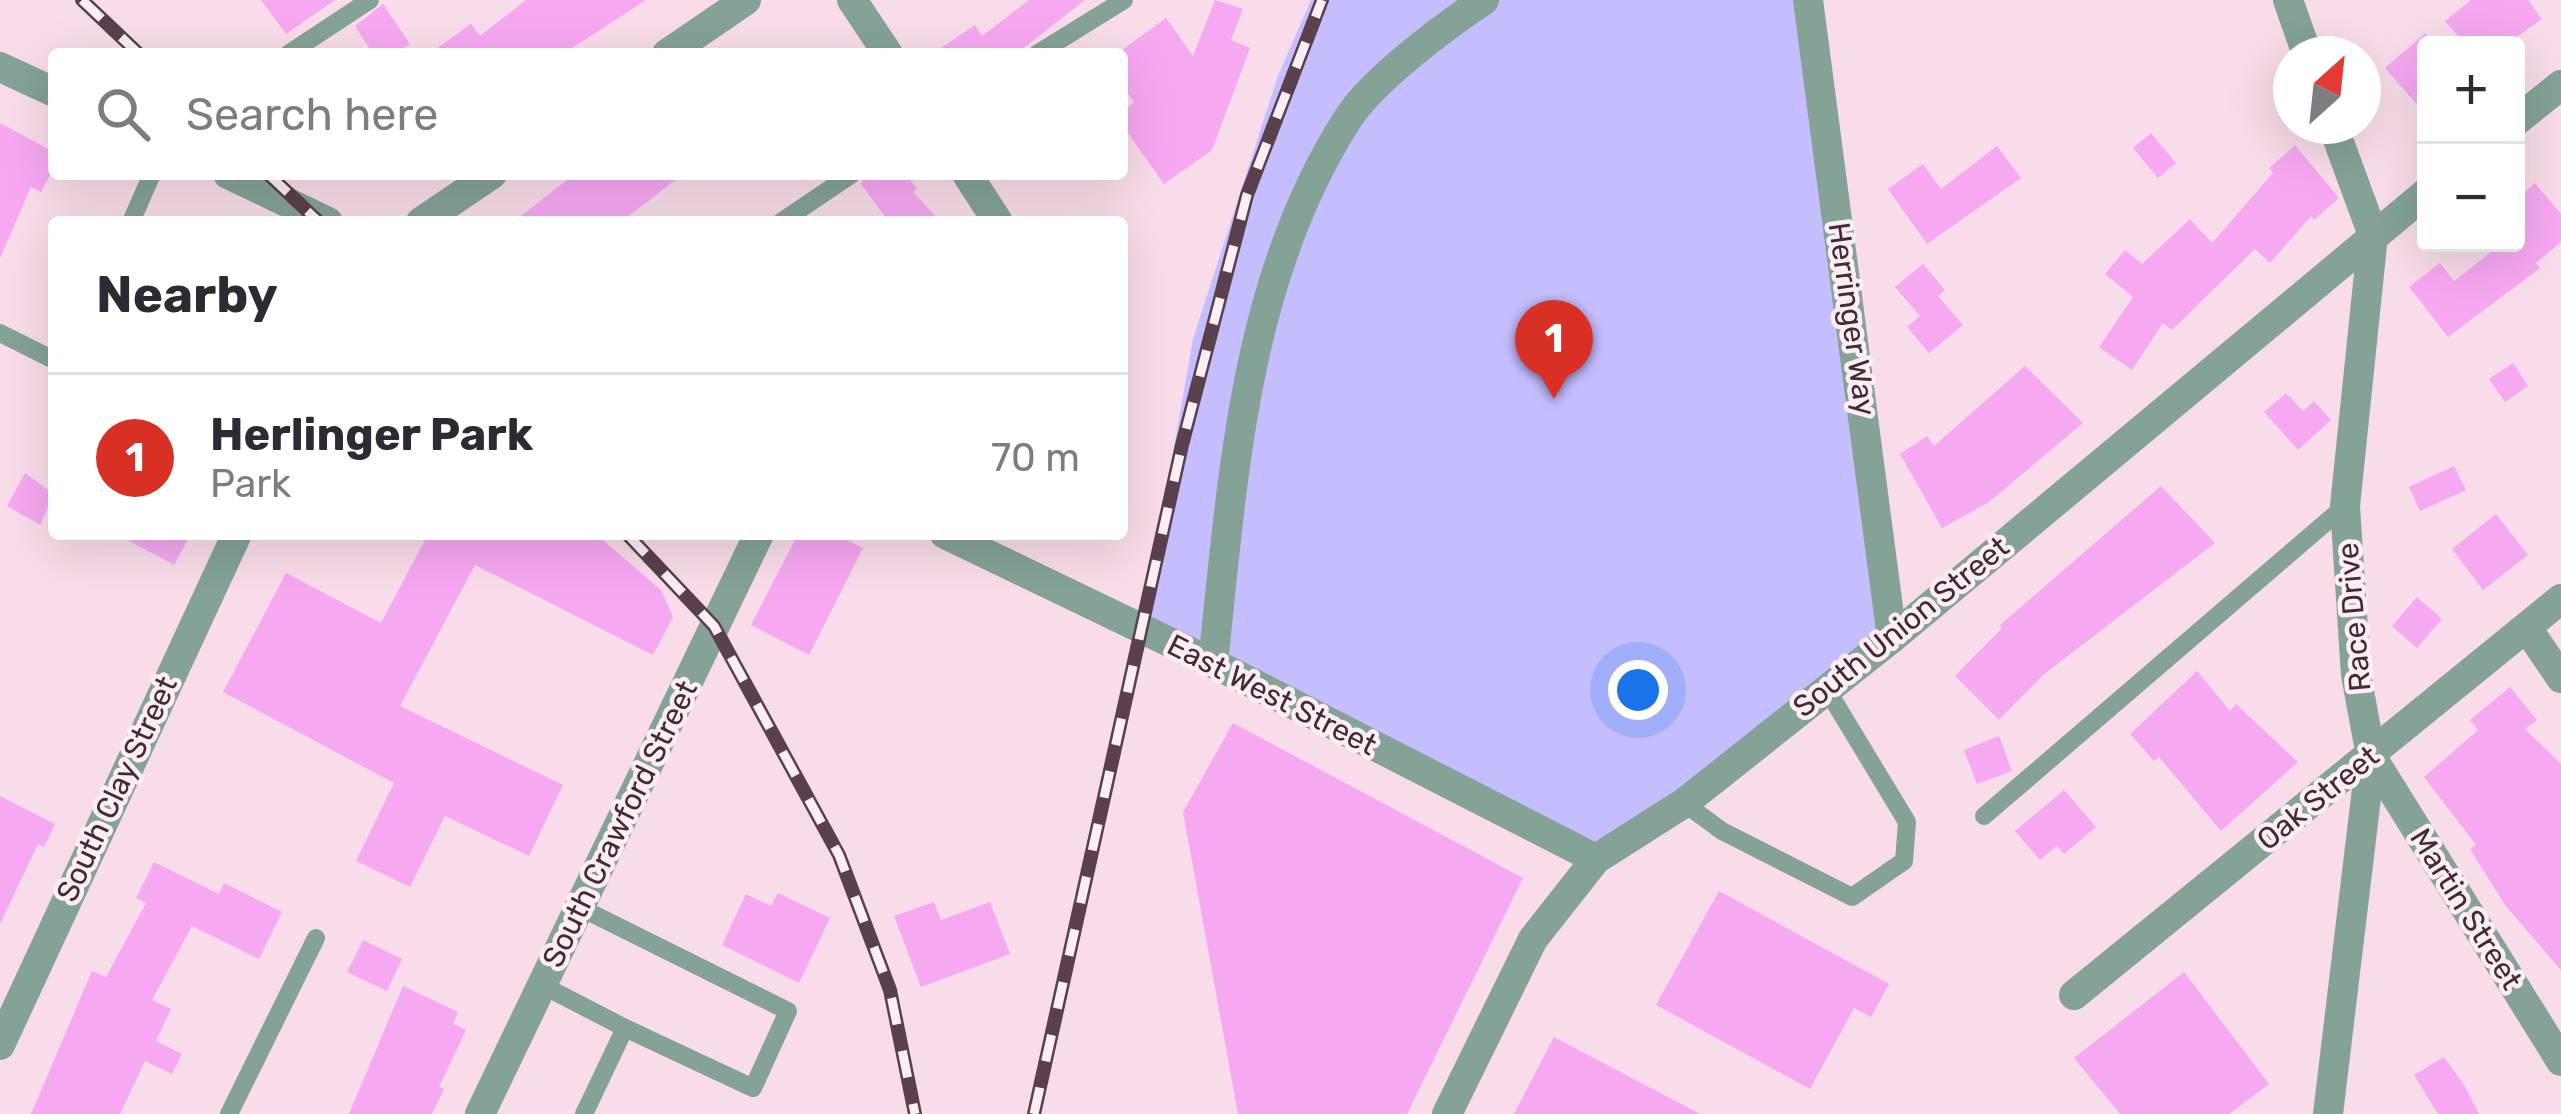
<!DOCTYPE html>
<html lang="en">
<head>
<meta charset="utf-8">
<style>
  :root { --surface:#fff; --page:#f2f2f3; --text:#2b2b33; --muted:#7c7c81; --line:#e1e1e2; --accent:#d93025 }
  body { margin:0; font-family:Rubik,sans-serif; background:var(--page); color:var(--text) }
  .controls { position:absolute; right:36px; top:36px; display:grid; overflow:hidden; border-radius:12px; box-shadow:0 12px 48px #0002 }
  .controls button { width:108px; height:108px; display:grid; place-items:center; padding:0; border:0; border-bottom:3px solid var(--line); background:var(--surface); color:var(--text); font:60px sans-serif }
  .compass { position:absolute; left:2273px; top:36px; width:108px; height:108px; border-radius:50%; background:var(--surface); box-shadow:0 12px 48px #0002; rotate:27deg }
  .you { position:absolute; left:1638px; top:690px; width:42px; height:42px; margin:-30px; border:9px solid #fff; border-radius:50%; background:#1a73e8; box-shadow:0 0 0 18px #1a73e833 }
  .badge { display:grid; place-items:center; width:78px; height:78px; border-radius:50%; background:var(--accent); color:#fff; font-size:39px; font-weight:700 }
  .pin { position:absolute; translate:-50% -99px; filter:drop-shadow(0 3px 6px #0008) }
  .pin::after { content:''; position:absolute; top:63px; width:42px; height:36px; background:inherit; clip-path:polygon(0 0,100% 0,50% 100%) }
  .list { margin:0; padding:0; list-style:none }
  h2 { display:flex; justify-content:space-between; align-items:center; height:156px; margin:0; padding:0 48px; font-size:51px }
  h2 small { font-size:39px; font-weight:400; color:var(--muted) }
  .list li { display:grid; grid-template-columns:78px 1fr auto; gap:36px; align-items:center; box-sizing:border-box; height:168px; padding:0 48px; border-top:3px solid var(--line) }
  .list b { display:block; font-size:45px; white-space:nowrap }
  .list p { margin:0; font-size:39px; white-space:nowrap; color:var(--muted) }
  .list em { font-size:39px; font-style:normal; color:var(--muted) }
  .icon { flex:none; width:66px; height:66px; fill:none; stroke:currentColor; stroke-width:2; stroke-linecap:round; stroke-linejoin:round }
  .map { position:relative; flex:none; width:2561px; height:1114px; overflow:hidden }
  .search { position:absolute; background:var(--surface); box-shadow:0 12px 48px #0002; left:48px; top:48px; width:1080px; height:132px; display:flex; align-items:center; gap:30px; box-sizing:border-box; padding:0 42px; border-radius:12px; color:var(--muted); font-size:45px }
  .panel { position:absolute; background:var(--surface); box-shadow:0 12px 48px #0002; left:48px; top:216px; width:1080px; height:324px; border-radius:12px }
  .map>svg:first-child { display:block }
  .green { fill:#c4beff }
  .building { fill:#f6a8f1 }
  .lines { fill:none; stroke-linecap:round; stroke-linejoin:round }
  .service { stroke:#84a296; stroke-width:18 }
  .minor { stroke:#84a296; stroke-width:30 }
  .rail-casing { stroke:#59404c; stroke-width:14 }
  .rail { stroke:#fceef4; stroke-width:9; stroke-dasharray:27; stroke-linecap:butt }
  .labels { text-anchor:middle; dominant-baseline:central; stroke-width:9; stroke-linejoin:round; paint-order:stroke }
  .street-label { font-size:30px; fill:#432a36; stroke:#fceef4 }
</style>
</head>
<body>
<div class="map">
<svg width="2561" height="1114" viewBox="0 0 2561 1114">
  <rect width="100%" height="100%" fill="#f8dce9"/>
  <!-- green -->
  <polygon class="green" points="1311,0 1808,0 1892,638 1596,859 1142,630 1193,339 1278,76"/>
  <!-- building -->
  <g class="building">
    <polygon points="261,0 335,0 286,34"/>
    <polygon points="526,0 646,0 563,54 429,54 471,24 480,36"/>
    <polygon points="1029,0 1085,0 1016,54 932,54 975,25 982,36"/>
    <polygon points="1215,0 1243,9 1231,40 1250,48 1212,150 1164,184 1122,125 1122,111 1134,102 1122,85 1122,50 1166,18 1193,56"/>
    <polygon points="2471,0 2528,0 2542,19 2505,45 2466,45 2445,21"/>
    <polygon points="383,4 410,44 395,54 373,54 355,26"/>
    <polygon points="2426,33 2426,115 2385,68"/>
    <polygon points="0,123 54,152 54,168 41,192 31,187 0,258"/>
    <polygon points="2151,133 2176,163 2158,178 2133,148"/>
    <polygon points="2295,145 2339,198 2314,220 2311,216 2270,263 2255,249 2172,330 2163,323 2132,370 2099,347 2133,297 2105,274 2125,250 2142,264 2190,219 2212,243 2273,173 2269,168"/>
    <polygon points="1997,146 2021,178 1927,244 1888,189 1923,164 1941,189"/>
    <polygon points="575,174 683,174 621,222 513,222"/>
    <polygon points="865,174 906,174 917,189 913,192 941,222 889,222 861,184"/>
    <polygon points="2535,183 2561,214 2561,242 2536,263 2540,268 2448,337 2409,287 2440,263 2454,281 2490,253 2483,243 2516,243 2516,200"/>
    <polygon points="1923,264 1945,290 1938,296 1963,325 1929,353 1907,327 1920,316 1895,287"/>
    <polygon points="2513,363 2528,386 2505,402 2489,379"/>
    <polygon points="2025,366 2083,423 1989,502 1942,528 1900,454 1927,436 1934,446"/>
    <polygon points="2286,393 2303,411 2314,401 2331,420 2298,450 2264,412"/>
    <polygon points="2454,466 2466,490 2420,511 2409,487"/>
    <polygon points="25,473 54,494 40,525 7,506"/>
    <polygon points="2161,486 2215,543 2043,675 1999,720 1955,676 2002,628 2000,625"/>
    <polygon points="2496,514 2528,555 2483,590 2452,549"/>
    <polygon points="116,534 174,534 187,541 174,565"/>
    <polygon points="428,534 596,534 661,590 673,617 653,655 475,565 400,706 563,785 529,856 445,816 410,887 356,861 394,783 223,692 286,573 381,623"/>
    <polygon points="798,534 836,534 863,548 809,655 751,625"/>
    <polygon points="2417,597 2442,619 2417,648 2392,626"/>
    <polygon points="2197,671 2230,711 2236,704 2298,762 2221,831 2159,757 2154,761 2130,734"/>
    <polygon points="2510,687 2537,720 2525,729 2561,764 2561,970 2505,905 2470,849 2476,845 2424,777 2478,730 2470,720"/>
    <polygon points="1233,723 1523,878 1407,1114 1238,1114 1183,812"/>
    <polygon points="1999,736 2012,771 1977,784 1964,750"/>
    <polygon points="2064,790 2096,827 2064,854 2057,846 2040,860 2015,831"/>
    <polygon points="0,796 55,824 44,847 38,844 0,924"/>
    <polygon points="154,862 219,894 224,883 282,912 259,959 192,926 152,1000 171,1009 156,1041 182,1054 172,1074 145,1061 120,1114 31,1114 92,971 106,977 146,903 136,898"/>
    <polygon points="1719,891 1889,984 1871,1017 1854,1008 1810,1089 1656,1005"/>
    <polygon points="778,893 830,918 799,983 722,945 746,894 771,906"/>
    <polygon points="934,902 941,920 990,902 1010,954 921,987 894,916"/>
    <polygon points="363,940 402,959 387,991 347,972"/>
    <polygon points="2184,972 2269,1084 2229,1114 2120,1114 2074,1058"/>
    <polygon points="403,986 458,1012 453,1024 466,1030 439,1087 444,1089 432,1114 349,1114"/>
    <polygon points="1554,1037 1700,1114 1514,1114"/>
    <polygon points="2444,1057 2464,1085 2479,1114 2438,1114 2414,1075"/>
  </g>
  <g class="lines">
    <!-- service -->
    <g class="service">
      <polyline points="288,54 370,0"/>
      <polyline points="1037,54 1124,0"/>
      <polyline points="131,222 152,174"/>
      <polyline points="781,222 852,174"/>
      <polyline points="0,333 54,360"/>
      <polyline points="1684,803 1722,831 1852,897 1904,861 1907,822 1826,688"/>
      <polyline points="1984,816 2345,506"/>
      <polyline points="581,908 788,1011 753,1088 625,1028"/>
      <polyline points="542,985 625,1028 584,1114"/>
      <polyline points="229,1114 316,938"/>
    </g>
    <!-- minor -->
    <g class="minor">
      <polyline points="852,0 888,54"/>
      <polyline points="1808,0 1892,638"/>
      <polyline points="2288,0 2307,54"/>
      <polyline points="667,54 746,0"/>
      <polyline points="0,67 54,92"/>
      <polyline points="2516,121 2561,85"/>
      <polyline points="228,174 328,222"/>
      <polyline points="967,174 998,222"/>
      <polyline points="421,222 492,174"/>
      <polyline points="945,534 1213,663 1596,859"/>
      <polyline points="2527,628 2561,678"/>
      <path d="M1213,663C1233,477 1244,281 1347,120C1371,81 1445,26 1484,0"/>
      <polyline points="2371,756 2561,1061"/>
      <polyline points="2074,995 2561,599"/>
      <polyline points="0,1045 237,534"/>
      <polyline points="480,1114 759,534"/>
      <polyline points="1447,1114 1533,939 1596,859 1684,803 1892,638 2426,193"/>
      <polyline points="2328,1114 2371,756 2356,675 2345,506 2373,235 2333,126"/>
    </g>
    <defs>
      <g id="rail">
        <polyline points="82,0 139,54"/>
        <polyline points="268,174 319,222"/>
        <polyline points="627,534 714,626 839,855 890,990 915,1114"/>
        <polyline points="1034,1114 1182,445 1247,195 1322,0"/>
      </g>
    </defs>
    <!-- rail casing -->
    <use href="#rail" class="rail-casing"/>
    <!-- rail -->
    <use href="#rail" class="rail"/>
  </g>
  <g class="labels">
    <!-- street labels -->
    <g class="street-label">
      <text transform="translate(1852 319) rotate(82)">Herringer Way</text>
      <text transform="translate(2354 617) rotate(-95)">Race Drive</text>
      <text transform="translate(1901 627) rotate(-39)">South Union Street</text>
      <text transform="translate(1272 695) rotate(27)">East West Street</text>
      <text transform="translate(117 789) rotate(-65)">South Clay Street</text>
      <text transform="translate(2318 798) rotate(-39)">Oak Street</text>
      <text transform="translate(620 824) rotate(-64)">South Crawford Street</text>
      <text transform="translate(2466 909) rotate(58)">Martin Street</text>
    </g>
  </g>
</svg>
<div class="controls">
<button>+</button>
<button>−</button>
</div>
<svg class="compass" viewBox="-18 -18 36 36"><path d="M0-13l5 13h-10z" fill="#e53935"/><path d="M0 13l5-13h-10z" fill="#7c7c81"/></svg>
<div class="you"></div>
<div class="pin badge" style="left:1554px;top:399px">1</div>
<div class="search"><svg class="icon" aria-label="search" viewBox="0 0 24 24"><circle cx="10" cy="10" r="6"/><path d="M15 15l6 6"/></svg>Search here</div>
<section class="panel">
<h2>Nearby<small></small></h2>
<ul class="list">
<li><span class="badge">1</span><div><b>Herlinger Park</b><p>Park</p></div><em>70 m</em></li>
</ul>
</section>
</div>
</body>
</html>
